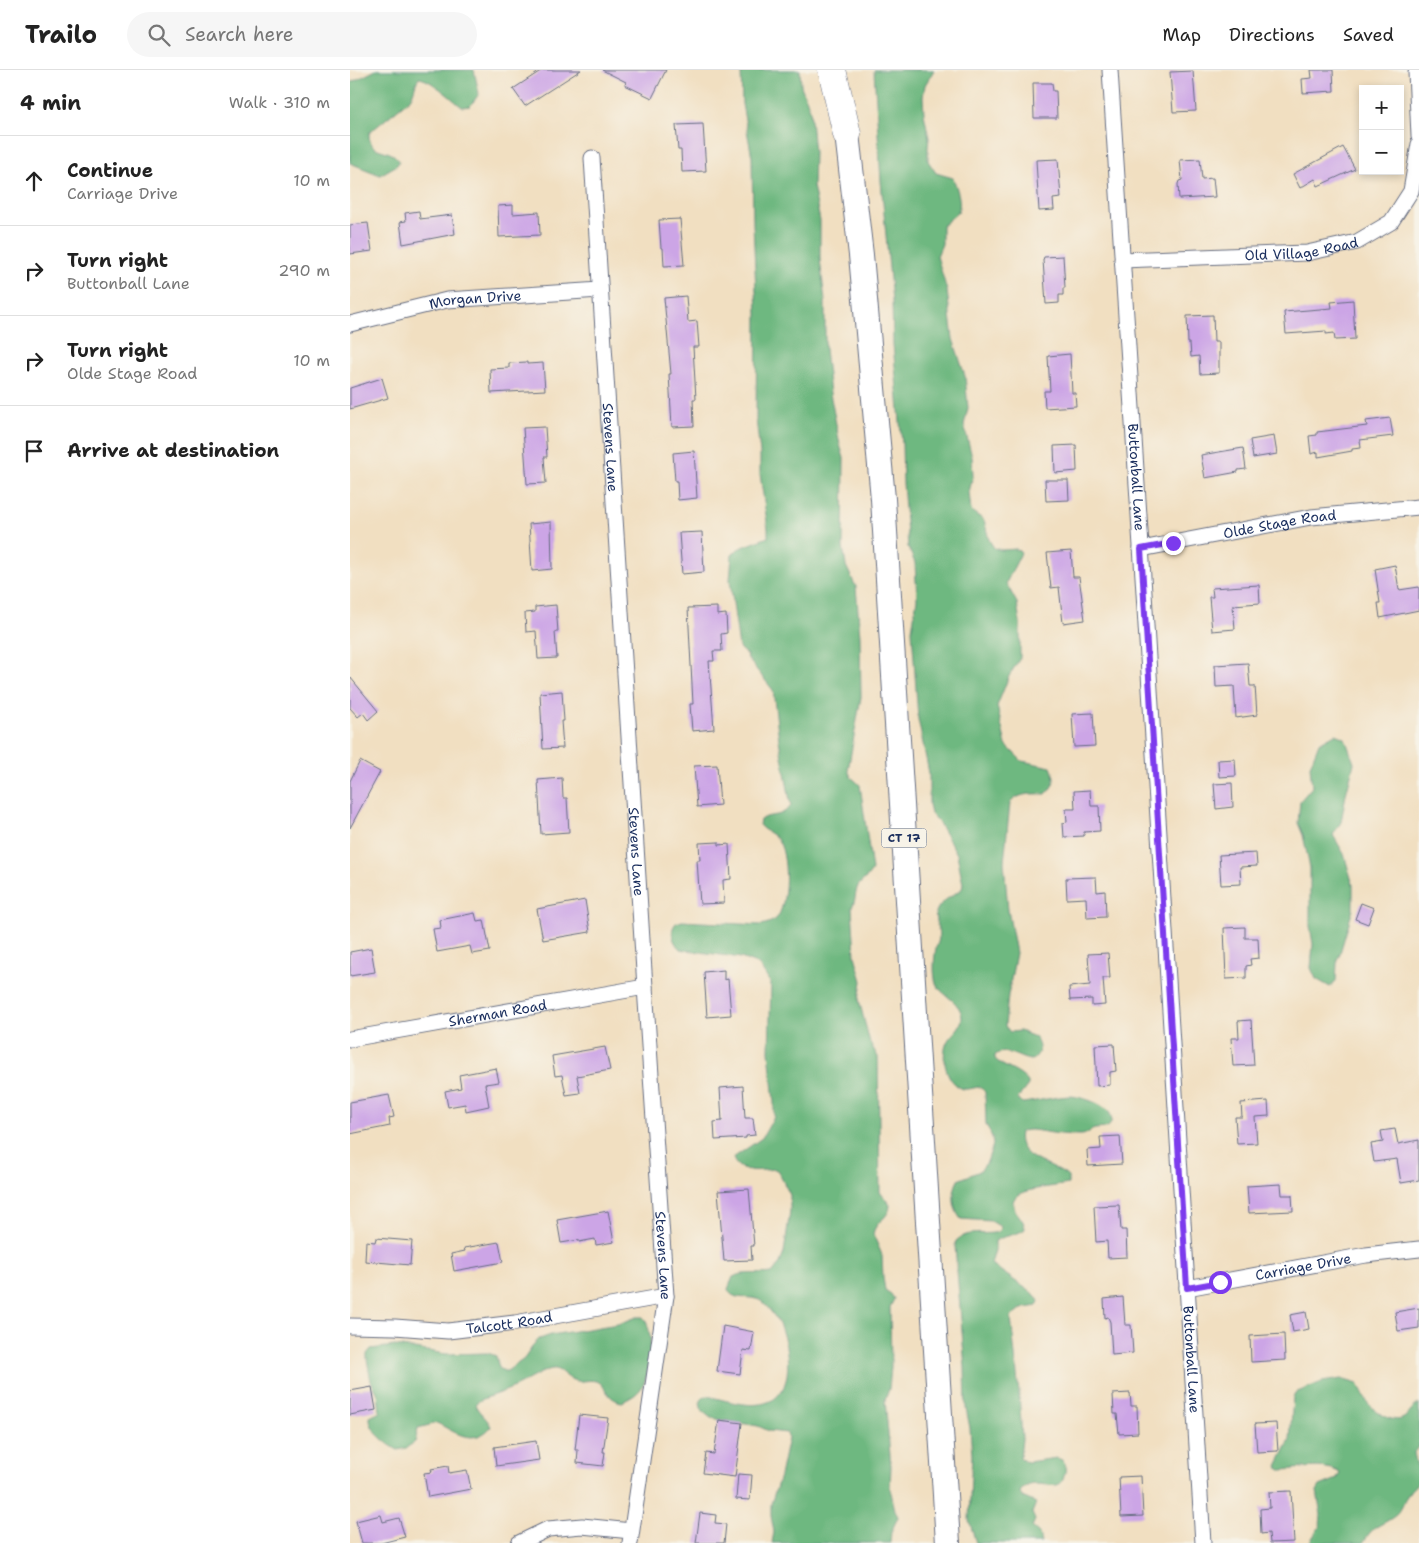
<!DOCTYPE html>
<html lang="en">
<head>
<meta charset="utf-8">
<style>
  :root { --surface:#fff; --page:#f6f6f6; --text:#222; --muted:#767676; --line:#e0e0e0 }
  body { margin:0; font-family:"Shantell Sans",sans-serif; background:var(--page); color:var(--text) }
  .controls { position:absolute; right:15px; top:15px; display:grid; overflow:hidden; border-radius:0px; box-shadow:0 2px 8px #0003 }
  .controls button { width:45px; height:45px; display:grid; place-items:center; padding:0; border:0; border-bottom:1px solid var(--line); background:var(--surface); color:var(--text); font:25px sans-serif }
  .stop { position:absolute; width:15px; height:15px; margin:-11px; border:4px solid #7c3aed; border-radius:50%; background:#fff }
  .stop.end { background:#7c3aed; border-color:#fff; box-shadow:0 1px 5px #0008 }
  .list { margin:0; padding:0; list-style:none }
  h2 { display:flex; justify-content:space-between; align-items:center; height:65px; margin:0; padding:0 20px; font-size:21px }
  h2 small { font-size:16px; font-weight:400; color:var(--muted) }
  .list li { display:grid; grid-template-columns:32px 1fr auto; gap:15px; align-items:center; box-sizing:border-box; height:90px; padding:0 20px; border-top:1px solid var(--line) }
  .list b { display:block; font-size:19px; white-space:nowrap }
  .list p { margin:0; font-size:16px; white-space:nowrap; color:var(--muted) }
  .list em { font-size:16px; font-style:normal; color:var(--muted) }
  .icon { flex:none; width:28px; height:28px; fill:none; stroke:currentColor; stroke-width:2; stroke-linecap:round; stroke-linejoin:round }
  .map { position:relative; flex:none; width:1069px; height:1473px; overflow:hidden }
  header { display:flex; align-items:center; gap:30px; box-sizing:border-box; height:70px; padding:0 25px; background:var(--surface); border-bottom:1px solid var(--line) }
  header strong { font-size:24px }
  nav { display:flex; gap:28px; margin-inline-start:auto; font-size:18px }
  .search { width:350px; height:45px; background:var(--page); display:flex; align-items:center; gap:12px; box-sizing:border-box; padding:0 18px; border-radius:28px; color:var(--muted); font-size:19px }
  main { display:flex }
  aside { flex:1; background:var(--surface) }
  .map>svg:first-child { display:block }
  .forest { fill:#6eb880; stroke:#44746f }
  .building { fill:#cca5e6 }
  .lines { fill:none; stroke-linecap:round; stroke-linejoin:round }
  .street-casing { stroke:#666d81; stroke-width:17 }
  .primary-casing { stroke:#666d81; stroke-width:26 }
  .highway-casing { stroke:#666d81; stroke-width:29 }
  .street { stroke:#fff; stroke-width:15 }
  .primary { stroke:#fff; stroke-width:24 }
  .highway { stroke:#fff; stroke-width:28 }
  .route { stroke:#7c3aed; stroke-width:6 }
  .labels { text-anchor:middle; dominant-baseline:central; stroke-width:4; stroke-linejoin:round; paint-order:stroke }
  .shield { fill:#f7f3e8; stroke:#5d6a87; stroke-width:1 }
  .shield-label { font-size:12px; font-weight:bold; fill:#1b2f5e }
  .street-label { font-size:14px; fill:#1b2f5e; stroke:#f7f3e8 }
</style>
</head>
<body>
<header>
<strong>Trailo</strong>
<div class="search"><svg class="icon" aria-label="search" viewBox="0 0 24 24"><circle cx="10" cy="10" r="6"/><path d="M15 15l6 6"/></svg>Search here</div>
<nav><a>Map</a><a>Directions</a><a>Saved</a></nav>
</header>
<main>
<aside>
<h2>4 min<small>Walk · 310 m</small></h2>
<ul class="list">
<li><svg class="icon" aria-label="ahead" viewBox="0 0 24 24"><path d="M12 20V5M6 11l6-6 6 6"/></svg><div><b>Continue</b><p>Carriage Drive</p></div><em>10 m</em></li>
<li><svg class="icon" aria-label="right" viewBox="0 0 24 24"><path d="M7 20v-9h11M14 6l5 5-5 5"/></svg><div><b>Turn right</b><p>Buttonball Lane</p></div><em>290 m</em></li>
<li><svg class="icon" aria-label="right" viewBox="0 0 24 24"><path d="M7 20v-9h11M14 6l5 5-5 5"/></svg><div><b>Turn right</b><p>Olde Stage Road</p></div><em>10 m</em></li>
<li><svg class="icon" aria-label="arrive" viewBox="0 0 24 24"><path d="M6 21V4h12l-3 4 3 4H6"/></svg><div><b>Arrive at destination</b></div></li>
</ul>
</aside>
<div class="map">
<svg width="1069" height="1473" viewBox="0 0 1069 1473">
  <rect width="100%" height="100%" fill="#f7f3e8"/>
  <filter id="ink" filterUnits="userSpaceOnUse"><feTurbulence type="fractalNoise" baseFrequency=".02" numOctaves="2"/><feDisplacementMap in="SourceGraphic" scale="10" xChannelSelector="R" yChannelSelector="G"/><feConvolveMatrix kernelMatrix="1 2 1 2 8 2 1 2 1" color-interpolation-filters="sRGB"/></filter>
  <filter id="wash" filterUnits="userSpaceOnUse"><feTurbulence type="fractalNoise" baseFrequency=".0096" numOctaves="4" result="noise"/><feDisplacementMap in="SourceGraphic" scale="20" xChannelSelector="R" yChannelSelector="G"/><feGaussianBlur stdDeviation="1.12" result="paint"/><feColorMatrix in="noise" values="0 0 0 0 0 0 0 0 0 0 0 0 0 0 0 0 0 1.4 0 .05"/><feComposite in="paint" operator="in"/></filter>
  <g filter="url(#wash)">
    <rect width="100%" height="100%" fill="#f1dfc1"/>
    <!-- forest -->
    <g class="forest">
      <path d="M26,0H124L129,24L120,36L112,37C102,29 81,9 69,8C64,14 65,23 59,30L19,63C18,86 41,76 49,91L47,95L30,105L0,93V13Z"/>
      <path d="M391,0H450L451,16L460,39L464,83L463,116L470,151V189L475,231V279L480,323L490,375L494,388L493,477L496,496L506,517L510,566L511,627L498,700L501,707L510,715L522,800C519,807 512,810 508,816C505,822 506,830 502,837L505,886L512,911L509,930L520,973L528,987L530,1122L540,1135C540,1148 525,1151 523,1164L532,1185L533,1208L535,1220L541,1224L544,1229L540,1237L541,1297L539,1319L535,1330L541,1396L540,1418L545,1440L548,1447L541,1462L540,1473H422L424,1462L421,1446V1434L430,1406L438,1368L437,1363L419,1361L408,1356L361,1348L352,1341L350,1333L353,1327L357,1326C376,1330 399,1339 418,1332C449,1322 438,1261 422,1243C419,1239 415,1234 411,1231C401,1224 387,1232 379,1222L378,1219L383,1207C394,1201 410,1205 422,1203L430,1193L434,1183L440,1141V1125L428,1101L425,1099C412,1100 388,1105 383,1088L412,1068L424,1047V1032L419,981L421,914L409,895L391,888L330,879C323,872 319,861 326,853L332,851L411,855C416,854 422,852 426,849C438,837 439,782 427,769C422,763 414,761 409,755L410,750C423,742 428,750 441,736L429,670L423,620L398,589L397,585L389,578L380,510L382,485L388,479L418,467V459L410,404V383L406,349L407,243L403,154L402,87L392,34Z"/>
      <path d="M524,0H584L575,15L573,27L574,44L579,68L578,77V91L586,103L603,108C607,118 612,132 608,142L592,156V174L587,186L597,221L603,269L615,306L618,338L614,355L622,387L623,406L619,422L621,441L634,450L639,470L644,478L652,480L667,479L671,483L656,513L667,533L670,553V588L659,606L647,636L656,675L672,691L701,697C706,709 705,714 696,724C683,724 670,722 660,733L654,792L658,840L666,883L658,925L655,956L660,962L670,961L685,967C690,977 692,982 682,990C670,990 658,977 645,985V989C655,999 670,1001 678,1012V1015L668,1028V1031L673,1033C688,1031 704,1027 719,1026C730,1026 766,1036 761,1052C759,1060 751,1058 745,1059C740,1060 737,1065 731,1065C720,1065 707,1064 696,1062C687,1061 680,1058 670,1062C664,1090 703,1093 718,1107V1114C707,1117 661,1118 663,1134C664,1143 675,1149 675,1159C666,1166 654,1165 645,1171V1180L641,1194L685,1225L689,1231L687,1236C676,1238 667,1238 661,1248L669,1323L672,1369L670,1387L674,1391L678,1392L707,1388L712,1390C716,1396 716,1400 714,1406C711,1427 683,1403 670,1422L672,1427L686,1433L682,1443L685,1450L682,1457L689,1463L691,1473H626L619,1450L622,1385L620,1358L616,1338L615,1298L605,1176L606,1171C619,1159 633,1166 648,1162L651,1157L641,1151L611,1149C602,1138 602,1122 608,1110L630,1101L637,1092L643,1075L642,1067L636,1054L635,1022L630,1017C625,1017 616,1021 611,1018C597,1012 591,989 596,975C600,962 616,958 611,942C606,929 590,924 586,913C583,903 584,888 586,878C587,875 589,871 589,867C589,857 582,847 588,838C593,830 605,824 612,819L613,814L607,784L589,753L581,744L579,735V703L568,649L562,560L567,529L565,493L558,477L553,413L552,374L543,274L542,231L531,111Z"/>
      <polygon points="985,664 995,668 1004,693 996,724 991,752 983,765 994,784 1003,815 1003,839 987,893 986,912 980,917 966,909 961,898 963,874 960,856 960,798 953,765 948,753 950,731 962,717 960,696 969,673"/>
      <path d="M287,1247H293C305,1261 301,1300 293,1315C289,1324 280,1328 272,1332C255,1329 256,1313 246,1311C238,1309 230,1313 223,1310C217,1308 212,1301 206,1299C197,1297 174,1313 164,1317C155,1322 130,1328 125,1334C128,1343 138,1348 141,1357C123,1377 105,1362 87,1353L68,1358L65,1372L56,1378L48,1380C37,1374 19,1361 20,1347L30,1342L28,1324L21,1311L17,1289V1284L21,1279L45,1276L96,1284L138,1283L146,1286L149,1298L154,1301H157L174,1289L187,1270L201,1265L268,1254Z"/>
      <path d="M991,1309L1008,1314C1012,1320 1014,1326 1017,1332C1023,1341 1045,1356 1055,1347C1061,1343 1063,1337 1069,1333V1377L1064,1382C1065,1391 1069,1398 1069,1409C1068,1414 1063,1417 1060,1421C1054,1429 1053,1439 1046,1445C1031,1457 1024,1453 1013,1473H959L970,1456L971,1445L967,1421L970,1416L987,1409L990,1403C974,1392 948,1400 930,1400L927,1396L940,1370L943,1327L945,1323L972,1312Z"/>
    </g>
    <g id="blocks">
      <!-- building -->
      <g class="building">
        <polygon points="192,0 231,0 175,36 163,19"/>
        <polygon points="252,0 316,0 302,28 275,15 276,12"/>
        <polygon points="961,0 983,0 984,21 953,23 952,9 962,8"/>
        <polygon points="843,1 846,41 823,42 820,2"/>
        <polygon points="683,13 702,13 703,21 706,21 707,48 684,48"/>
        <polygon points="353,54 356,101 332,102 331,80 328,80 326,55"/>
        <polygon points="993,77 1005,99 968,116 965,109 950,118 943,104"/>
        <polygon points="708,89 711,128 703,129 704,140 689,141 686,90"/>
        <polygon points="850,89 852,109 863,108 865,127 829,129 828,114 829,111 832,110 830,90"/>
        <polygon points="163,135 163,144 189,142 190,165 149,167 148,136"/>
        <polygon points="69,141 70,149 102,145 105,164 53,174 50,152 56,151 55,143"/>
        <polygon points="330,149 334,195 314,196 313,178 311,178 309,150"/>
        <polygon points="18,153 22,181 0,184 0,155"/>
        <polygon points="713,186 715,218 713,218 713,225 709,225 709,233 696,234 693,190 694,187"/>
        <polygon points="336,226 338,252 347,251 349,277 343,277 346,329 343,329 344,356 322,357 319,304 321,304 314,228"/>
        <polygon points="1003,230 1005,269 985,270 984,263 976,264 976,261 936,264 934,242 982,238 981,232"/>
        <polygon points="863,245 864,272 869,272 869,303 850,304 849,286 841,287 840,273 838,273 837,246"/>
        <polygon points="720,284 722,323 725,323 726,336 695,338 694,321 700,321 698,286"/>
        <polygon points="177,292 177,294 193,293 195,320 141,323 140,299 159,298 159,293"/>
        <polygon points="32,308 38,328 0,339 0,318"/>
        <polygon points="1040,348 1043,366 1010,370 1011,378 1002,379 1002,381 968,387 968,382 961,384 959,366 967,365 967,362 1017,356 1016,351"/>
        <polygon points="195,357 197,387 194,387 196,413 177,414 173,358"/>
        <polygon points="924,366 927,384 903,388 900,370"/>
        <polygon points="726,375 727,401 705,403 704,376"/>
        <polygon points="893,378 896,399 888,400 888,402 855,408 851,385"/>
        <polygon points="344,381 347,428 328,430 327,411 325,411 323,383"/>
        <polygon points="695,410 718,410 719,430 696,431"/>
        <polygon points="201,452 202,499 182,501 179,454"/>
        <polygon points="352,462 354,502 332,504 329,463"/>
        <polygon points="721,481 723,507 729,507 735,550 713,553 709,517 701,518 697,483"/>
        <polygon points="1045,495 1049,520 1069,517 1069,540 1030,548 1028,533 1030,533 1025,499"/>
        <polygon points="909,515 910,533 883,535 885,559 862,561 859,527 863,527 862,518"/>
        <polygon points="206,535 208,562 205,562 207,588 188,589 186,561 176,562 175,543 185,542 185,537"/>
        <polygon points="367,537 367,545 376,544 377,563 371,564 372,581 363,581 364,591 359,591 364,659 342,661 340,634 343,634 338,538"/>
        <polygon points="898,593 900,616 905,616 907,645 886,648 884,616 866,617 865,595"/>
        <polygon points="0,607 28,641 18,650 13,643 8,647 0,638"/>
        <polygon points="212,621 214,651 211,651 213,678 193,679 190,623"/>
        <polygon points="743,643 745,676 724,677 722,644"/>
        <polygon points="885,689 886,706 869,707 868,690"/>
        <polygon points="10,691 30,702 0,758 0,711"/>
        <polygon points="367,695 370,735 347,737 344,696"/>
        <polygon points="212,708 213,728 217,728 219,762 191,764 188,710"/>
        <polygon points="882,713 883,737 866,739 864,714"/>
        <polygon points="740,720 741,736 749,736 750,761 734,762 734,766 714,767 713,753 717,752 716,739 725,739 724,721"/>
        <polygon points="369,772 369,775 379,774 381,809 373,810 374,833 350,834 347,790 350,790 349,773"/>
        <polygon points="906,783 907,796 890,797 891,814 871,815 869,785"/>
        <polygon points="746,807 747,822 755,821 756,847 737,848 736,828 717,829 716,808"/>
        <polygon points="235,830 240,862 193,870 187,839"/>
        <polygon points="1011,833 1024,838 1018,854 1005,849"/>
        <polygon points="125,843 127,851 134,850 140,881 122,884 120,876 87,882 83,859 91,858 90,850"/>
        <polygon points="895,857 895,868 908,868 909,888 900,889 901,895 896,896 896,908 876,909 874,858"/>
        <polygon points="21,878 25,902 0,906 0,882"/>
        <polygon points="758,883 760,908 753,908 755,935 742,936 742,929 720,930 719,917 740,915 738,884"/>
        <polygon points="374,900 374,910 378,909 381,945 357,947 354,902"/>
        <polygon points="901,950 904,995 883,996 881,968 889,968 888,951"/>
        <polygon points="764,974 766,1001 760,1002 760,1015 747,1016 745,975"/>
        <polygon points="255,977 260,1000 227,1006 230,1023 216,1025 212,1005 205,1006 202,986"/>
        <polygon points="146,998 149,1012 135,1014 139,1036 116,1041 115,1034 98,1037 95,1021 111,1018 109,1005"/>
        <polygon points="393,1016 395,1048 403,1048 405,1065 396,1066 396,1068 365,1070 364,1052 372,1051 370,1018"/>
        <polygon points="39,1025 44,1047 39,1048 40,1056 0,1064 0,1032"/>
        <polygon points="918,1031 919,1046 905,1047 907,1073 887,1074 885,1047 892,1047 891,1033"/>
        <polygon points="1045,1059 1048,1074 1069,1070 1069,1110 1051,1113 1047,1089 1024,1092 1021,1074 1033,1072 1031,1061"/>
        <polygon points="770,1066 772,1094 738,1096 737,1080 751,1079 750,1067"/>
        <polygon points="931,1114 932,1125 942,1125 943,1141 899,1143 897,1116"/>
        <polygon points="399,1119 404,1176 401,1176 402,1190 374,1191 368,1121"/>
        <polygon points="769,1135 771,1160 776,1160 777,1187 758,1188 757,1171 746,1172 744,1136"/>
        <polygon points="258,1141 264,1172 246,1175 245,1169 229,1172 229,1170 211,1173 207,1150"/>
        <polygon points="26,1168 62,1171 60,1195 15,1191 16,1171 25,1172"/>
        <polygon points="149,1172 153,1192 104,1201 101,1184 115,1181 114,1178"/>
        <polygon points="773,1227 775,1255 781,1255 783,1283 762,1285 760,1252 758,1247 755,1248 754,1229"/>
        <polygon points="1069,1238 1069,1258 1048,1261 1045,1242"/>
        <polygon points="956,1242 959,1259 943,1262 940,1245"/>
        <polygon points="373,1256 404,1262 401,1281 393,1280 390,1304 367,1301"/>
        <polygon points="934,1264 935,1290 901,1292 900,1266"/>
        <polygon points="22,1317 26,1340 0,1345 0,1321"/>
        <polygon points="780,1323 781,1336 787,1336 788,1363 769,1364 767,1344 764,1344 763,1324"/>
        <polygon points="229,1345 258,1348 253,1382 255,1382 253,1396 227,1393 228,1380 225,1380"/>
        <polygon points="369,1350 392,1353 385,1407 353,1403 356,1383 364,1384"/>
        <polygon points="926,1353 928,1381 907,1382 905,1354"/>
        <polygon points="186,1371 189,1390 146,1396 144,1377"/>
        <polygon points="98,1396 99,1403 117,1400 121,1419 78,1427 74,1403 82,1402 81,1399"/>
        <polygon points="388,1404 402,1405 400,1430 386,1429"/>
        <polygon points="791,1406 793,1446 771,1447 769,1407"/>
        <polygon points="941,1421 944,1472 920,1473 919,1463 911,1464 910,1439 920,1438 919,1422"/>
        <polygon points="350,1443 366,1445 365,1453 376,1454 374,1473 346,1473"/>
        <polygon points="31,1445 33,1452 49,1448 55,1467 31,1473 12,1473 6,1451"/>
      </g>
    </g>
  </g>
  <g filter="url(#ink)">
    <use href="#blocks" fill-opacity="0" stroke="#666d81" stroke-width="1"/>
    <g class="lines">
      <defs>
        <g id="street">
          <path id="s1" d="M760,0L793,507L853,1473"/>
          <polyline points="1066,2 1069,66"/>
          <path id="s2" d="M242,88L295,917L316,1226L280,1473"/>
          <path id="s3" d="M772,190L957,183L1007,172L1041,152L1061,121L1069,74"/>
          <path id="s4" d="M0,254L97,230L250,220"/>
          <path id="s5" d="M791,479L961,447L1069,437"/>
          <path id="s6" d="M0,969L295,917"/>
          <path id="s7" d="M837,1218L1016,1185L1069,1179"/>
          <path id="s8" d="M0,1256L45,1257L98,1261L165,1253L316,1226"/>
          <polyline points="169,1473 198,1459 232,1456 281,1461"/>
        </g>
        <polyline id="primary" points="497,64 511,185 533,429 598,1473"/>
        <polyline id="highway" points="482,0 497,64"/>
      </defs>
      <!-- street casing -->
      <use href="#street" class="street-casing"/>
      <!-- primary casing -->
      <use href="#primary" class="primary-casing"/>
      <!-- highway casing -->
      <use href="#highway" class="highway-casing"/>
      <!-- street -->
      <use href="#street" class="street"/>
      <!-- primary -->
      <use href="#primary" class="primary"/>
      <!-- highway -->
      <use href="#highway" class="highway"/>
    </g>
  </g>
  <g class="lines" filter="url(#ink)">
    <!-- route -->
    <polyline class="route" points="823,473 791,479 837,1218 870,1212"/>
  </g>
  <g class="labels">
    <!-- shield labels -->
    <rect class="shield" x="531.5" y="758.5" width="45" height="19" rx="4"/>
    <g class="shield-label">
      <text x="554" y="768">CT 17</text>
    </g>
    <!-- street labels -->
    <g class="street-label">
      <text stroke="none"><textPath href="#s3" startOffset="180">Old Village Road</textPath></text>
      <text stroke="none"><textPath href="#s4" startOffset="128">Morgan Drive</textPath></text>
      <text stroke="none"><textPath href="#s2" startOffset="290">Stevens Lane</textPath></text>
      <text stroke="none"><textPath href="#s1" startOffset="408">Buttonball Lane</textPath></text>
      <text stroke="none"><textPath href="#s5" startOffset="141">Olde Stage Road</textPath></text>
      <text stroke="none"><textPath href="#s2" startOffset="695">Stevens Lane</textPath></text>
      <text stroke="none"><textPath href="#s6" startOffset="150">Sherman Road</textPath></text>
      <text stroke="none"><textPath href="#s2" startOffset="1100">Stevens Lane</textPath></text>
      <text stroke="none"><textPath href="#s7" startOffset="118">Carriage Drive</textPath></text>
      <text stroke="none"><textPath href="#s8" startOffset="160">Talcott Road</textPath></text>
      <text stroke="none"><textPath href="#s1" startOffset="1292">Buttonball Lane</textPath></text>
    </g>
  </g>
</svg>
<div class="controls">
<button>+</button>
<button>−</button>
</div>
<div class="stop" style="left:870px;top:1212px"></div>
<div class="stop end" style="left:823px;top:473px"></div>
</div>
</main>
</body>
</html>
